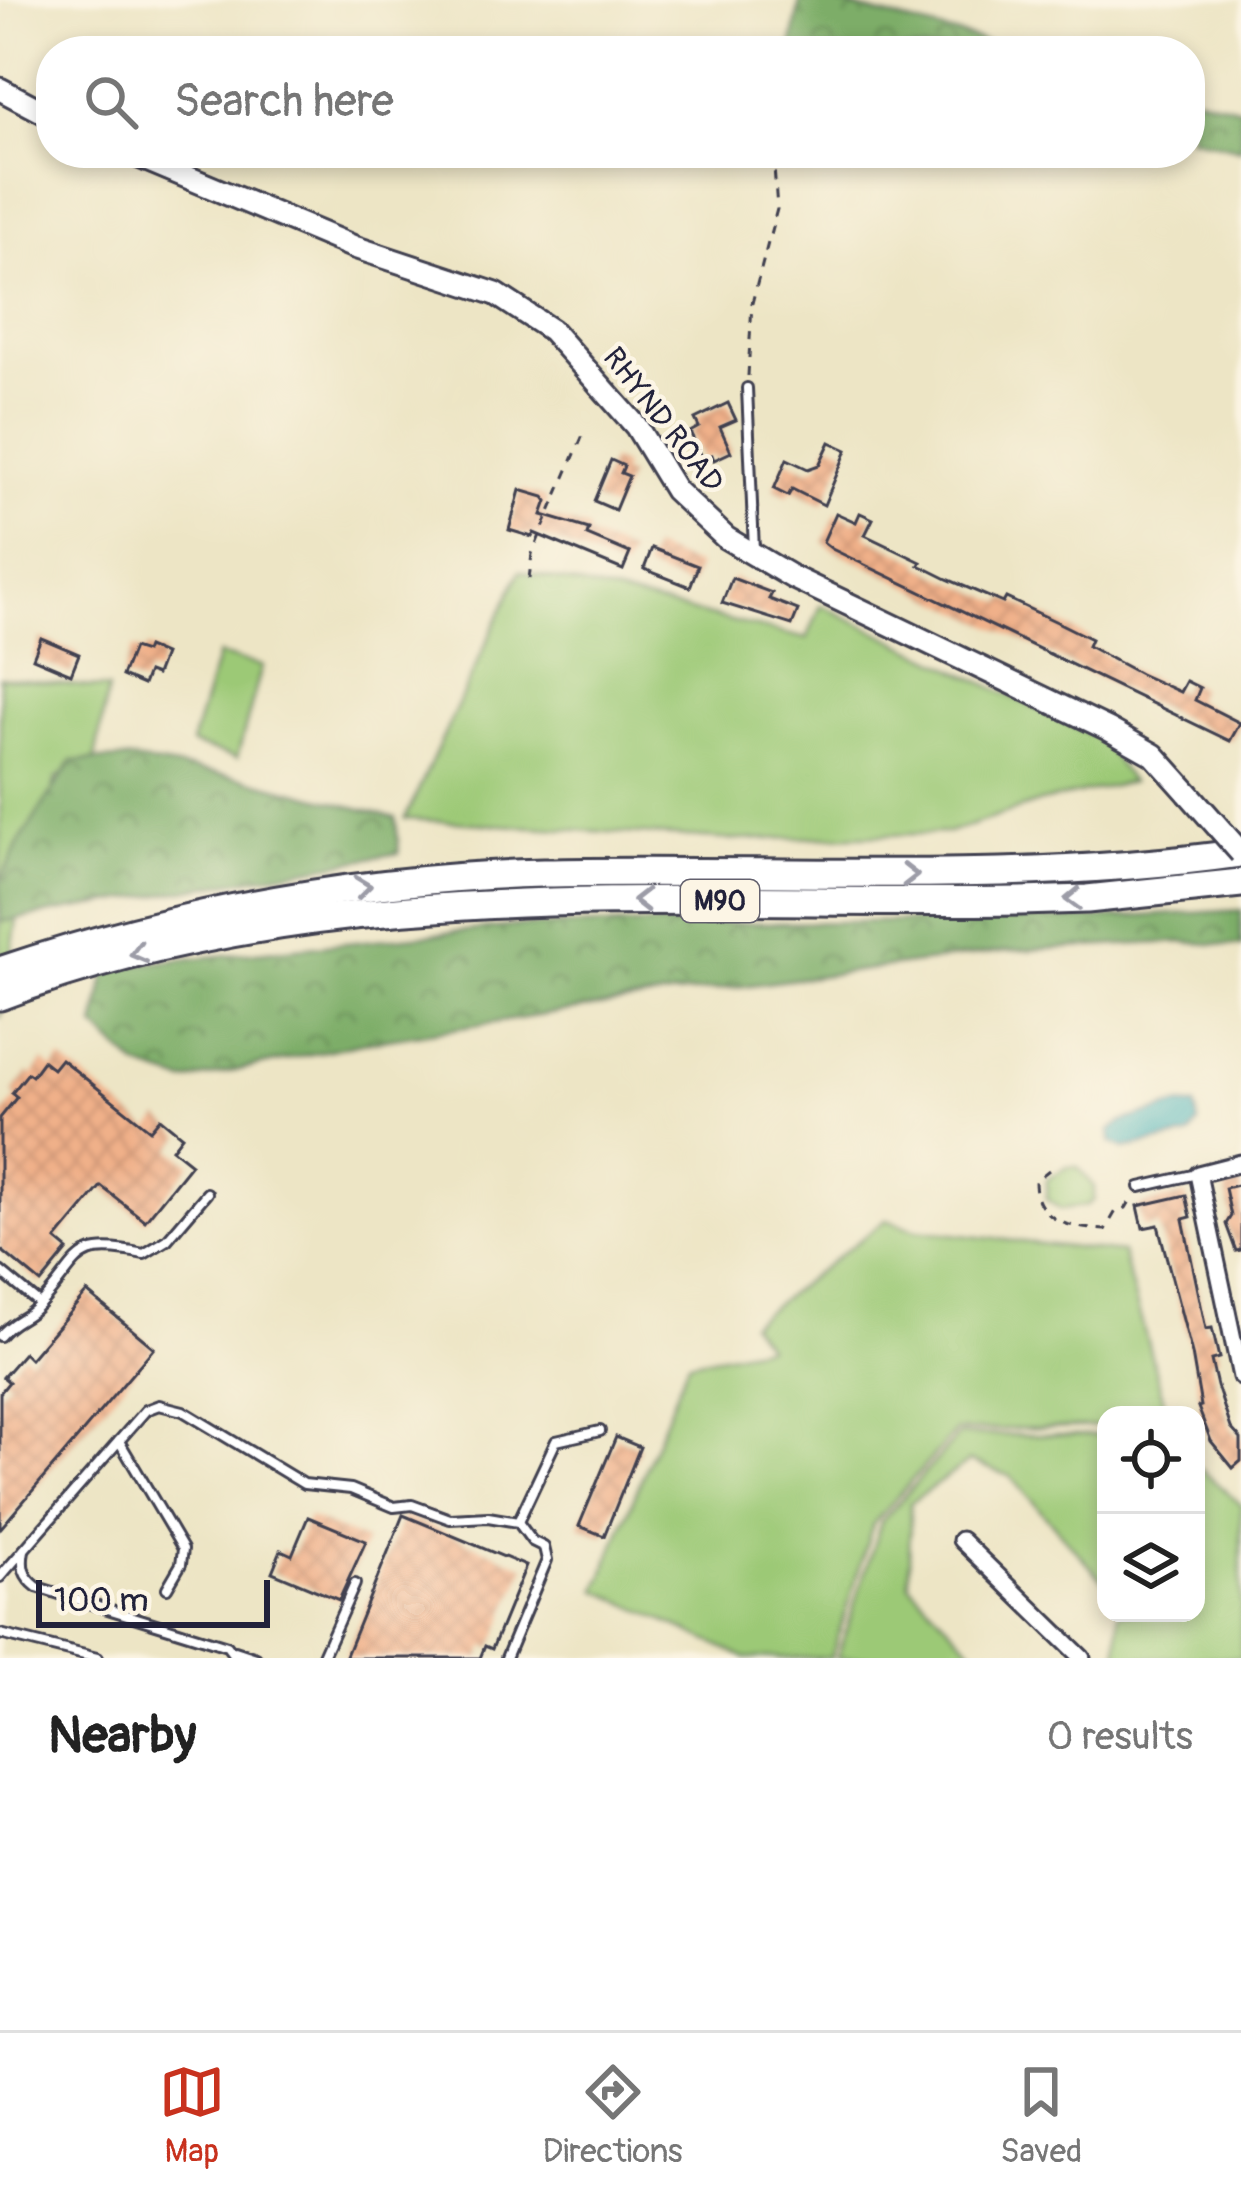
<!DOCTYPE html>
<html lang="en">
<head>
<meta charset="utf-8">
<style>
  :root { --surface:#fff; --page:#f6f6f6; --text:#222; --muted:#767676; --line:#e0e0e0; --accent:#c8321e }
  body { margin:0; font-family:Pangolin,sans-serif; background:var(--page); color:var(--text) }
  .controls { position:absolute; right:36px; bottom:36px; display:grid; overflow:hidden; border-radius:24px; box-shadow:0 6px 18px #0003 }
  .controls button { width:108px; height:108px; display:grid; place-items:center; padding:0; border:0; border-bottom:3px solid var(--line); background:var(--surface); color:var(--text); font:60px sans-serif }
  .scale { position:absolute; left:36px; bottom:30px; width:234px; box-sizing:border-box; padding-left:12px; border:6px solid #22223b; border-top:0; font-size:33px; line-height:42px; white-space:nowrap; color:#22223b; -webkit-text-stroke:9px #fcf5e5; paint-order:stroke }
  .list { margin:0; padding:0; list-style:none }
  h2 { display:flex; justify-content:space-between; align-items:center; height:156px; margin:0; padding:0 48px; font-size:51px }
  h2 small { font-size:39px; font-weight:400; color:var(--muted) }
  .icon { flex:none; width:66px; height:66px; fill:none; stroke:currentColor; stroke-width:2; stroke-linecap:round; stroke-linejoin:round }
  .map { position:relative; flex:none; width:1241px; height:1658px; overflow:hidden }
  .search { position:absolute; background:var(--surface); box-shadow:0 6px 18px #0003; left:36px; right:36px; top:36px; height:132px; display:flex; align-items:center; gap:30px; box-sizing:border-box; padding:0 42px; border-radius:48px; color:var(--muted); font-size:45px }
  .sheet { height:372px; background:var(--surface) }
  nav { display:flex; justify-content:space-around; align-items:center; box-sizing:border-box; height:168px; border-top:3px solid var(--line); background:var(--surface); font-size:33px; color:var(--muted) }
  nav a { display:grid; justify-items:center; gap:6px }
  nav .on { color:var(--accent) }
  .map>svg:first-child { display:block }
  .green { fill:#9cc976; stroke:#5f7658; stroke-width:3 }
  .forest { fill:url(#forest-crowns); stroke:#506851; stroke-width:3 }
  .water { fill:#39abb3; stroke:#2e6677; stroke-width:3 }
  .building { fill:url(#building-cross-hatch) }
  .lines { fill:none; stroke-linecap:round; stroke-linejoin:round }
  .lane-casing { stroke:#403f50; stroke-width:14 }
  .street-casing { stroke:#403f50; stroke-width:21 }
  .secondary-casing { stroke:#403f50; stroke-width:27 }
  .highway-casing { stroke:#403f50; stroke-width:33 }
  .path { stroke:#403f50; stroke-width:3; stroke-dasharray:9 9; stroke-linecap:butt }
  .lane { stroke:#fff; stroke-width:8 }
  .street { stroke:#fff; stroke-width:15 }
  .secondary { stroke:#fff; stroke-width:21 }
  .highway { stroke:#fff; stroke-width:27 }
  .secondary-bridge-casing { stroke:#403f50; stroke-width:27; stroke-linecap:butt }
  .secondary-bridge { stroke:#fff; stroke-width:21 }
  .oneway { stroke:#9c9ca7 }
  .labels { text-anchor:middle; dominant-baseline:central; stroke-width:9; stroke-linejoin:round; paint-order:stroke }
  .shield { fill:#fcf5e5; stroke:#63616e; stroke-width:3 }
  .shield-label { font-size:27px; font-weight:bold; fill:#22223b }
  .street-label { font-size:30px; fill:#22223b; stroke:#fcf5e5 }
</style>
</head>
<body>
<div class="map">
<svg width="1241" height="1658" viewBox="0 0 1241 1658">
  <defs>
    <pattern id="forest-crowns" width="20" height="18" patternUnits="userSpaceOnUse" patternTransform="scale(3)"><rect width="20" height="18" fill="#7dad67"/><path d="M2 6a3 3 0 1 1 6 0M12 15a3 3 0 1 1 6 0" fill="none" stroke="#668c56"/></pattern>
    <pattern id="building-cross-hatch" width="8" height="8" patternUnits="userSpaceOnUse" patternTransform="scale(3)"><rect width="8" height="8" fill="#f0b089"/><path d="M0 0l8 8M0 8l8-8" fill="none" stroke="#ce9777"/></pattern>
  </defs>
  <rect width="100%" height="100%" fill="#fcf5e5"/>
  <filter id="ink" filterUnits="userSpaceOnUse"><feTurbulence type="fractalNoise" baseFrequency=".00833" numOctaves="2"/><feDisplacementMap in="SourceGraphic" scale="24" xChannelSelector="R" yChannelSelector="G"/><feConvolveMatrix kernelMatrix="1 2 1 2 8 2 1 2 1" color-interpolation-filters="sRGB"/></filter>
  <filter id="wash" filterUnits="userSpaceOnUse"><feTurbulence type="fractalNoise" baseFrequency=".004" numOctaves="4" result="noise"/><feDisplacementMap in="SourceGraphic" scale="48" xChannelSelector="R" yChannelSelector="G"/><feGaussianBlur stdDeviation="2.7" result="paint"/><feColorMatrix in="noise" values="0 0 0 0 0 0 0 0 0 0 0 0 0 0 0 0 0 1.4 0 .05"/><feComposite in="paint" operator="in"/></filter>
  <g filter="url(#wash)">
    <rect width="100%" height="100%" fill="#ede5c5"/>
    <!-- green -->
    <g class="green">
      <polygon points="520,571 807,639 821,605 1100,739 1131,782 1041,802 948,833 736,840 405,819"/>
      <polygon points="218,655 262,666 237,758 191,744"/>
      <polygon points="0,677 108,689 95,759 56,778 18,915 0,1019"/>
      <polygon points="1067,1167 1078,1167 1094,1187 1094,1200 1086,1206 1060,1209 1046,1199 1047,1179"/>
      <polygon points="886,1220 917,1230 1122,1253 1168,1415 1106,1415 1106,1426 956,1431 873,1524 831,1658 746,1658 597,1590 688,1362 767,1346 750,1323"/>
      <polygon points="959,1435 1106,1435 1106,1584 1010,1476 970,1461 910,1503 909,1584 981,1658 837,1658 881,1522"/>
      <polygon points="1196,1465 1241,1505 1241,1658 1118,1658 1119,1613 1196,1613"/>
    </g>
    <!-- forest -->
    <g class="forest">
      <polygon points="800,0 825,0 1021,51 791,50"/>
      <polygon points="1190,95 1241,108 1241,149 1190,137"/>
      <polygon points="128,759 242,778 396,818 399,853 0,922 0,882 18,844 72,761"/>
      <polygon points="1241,910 1241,946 1179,942 1008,951 675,995 361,1043 184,1082 138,1067 95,1027 107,967 514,926 1089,919"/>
    </g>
    <!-- water -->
    <polygon class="water" points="1178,1105 1195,1106 1198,1123 1190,1136 1124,1149 1111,1143 1110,1131 1121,1122"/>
    <g id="blocks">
      <!-- building -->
      <g class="building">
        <polygon points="728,403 736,420 720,427 731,452 714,460 712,455 703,459 690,432 699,427 695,419"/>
        <polygon points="830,442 847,450 824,505 792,489 788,496 774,489 787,459 808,469 819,465"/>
        <polygon points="611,460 624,466 621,473 629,476 615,510 594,501"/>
        <polygon points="520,490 544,497 547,501 542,515 589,529 587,535 630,553 623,570 534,533 532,537 509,530"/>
        <polygon points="836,513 856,522 860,513 873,519 865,535 921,562 919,565 947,579 1003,603 1006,598 1057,622 1091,639 1088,646 1140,674 1180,692 1186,681 1200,688 1195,700 1240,723 1230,741 832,549 823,542"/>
        <polygon points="652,548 698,566 690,587 644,569"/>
        <polygon points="732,578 772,593 769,599 798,610 792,625 722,603"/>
        <polygon points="41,638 79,654 71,674 33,658"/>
        <polygon points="147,647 164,654 156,675 148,672 143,685 122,676 133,648 145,652"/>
        <polygon points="61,1059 150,1130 160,1118 182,1136 172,1149 191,1164 145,1221 101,1186 56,1240 68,1250 41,1283 0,1249 0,1118 17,1097 12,1093 28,1073 32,1076 43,1061 53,1069"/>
        <polygon points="1241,1184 1241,1250 1236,1251 1226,1224 1231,1216 1225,1188"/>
        <polygon points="1186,1195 1191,1217 1183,1219 1206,1329 1212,1328 1216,1345 1219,1358 1211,1360 1217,1386 1231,1428 1241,1439 1241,1461 1233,1468 1211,1441 1198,1407 1201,1406 1192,1354 1158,1225 1143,1228 1138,1206"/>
        <polygon points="87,1292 154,1348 0,1529 0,1393 9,1382 3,1377 24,1353 30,1359"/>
        <polygon points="616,1437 640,1447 604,1536 579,1526"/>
        <polygon points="403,1515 526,1566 492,1649 485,1646 480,1658 345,1658"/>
        <polygon points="308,1517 366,1541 339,1600 272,1572 281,1550 292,1555"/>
      </g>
    </g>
  </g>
  <g filter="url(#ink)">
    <use href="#blocks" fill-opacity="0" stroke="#403f50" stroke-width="3"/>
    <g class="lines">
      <defs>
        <g id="lane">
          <polyline points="747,388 754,550"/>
          <polyline points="1140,1187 1197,1174"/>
          <polyline points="0,1271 40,1304"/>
          <path d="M0,1336C13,1320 24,1320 36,1308C83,1262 68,1238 144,1254L167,1240L207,1193"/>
          <polyline points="119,1441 183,1549 181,1564 167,1588"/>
          <polyline points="518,1522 556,1441 600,1431"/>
          <path d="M24,1550C21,1567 23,1576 37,1587L227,1646L236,1658"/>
          <polyline points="0,1577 146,1410 159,1405 183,1411 304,1484 351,1489 394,1507 412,1505 450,1519 488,1517 518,1522 532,1541 544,1547 547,1560 506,1658"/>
          <polyline points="0,1634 97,1658"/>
          <polyline points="235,1651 256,1658"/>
          <polyline points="322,1658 355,1584"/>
        </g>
        <g id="street">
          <polyline points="1241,1163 1198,1174 1241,1377"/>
          <polyline points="961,1540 1082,1658"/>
        </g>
        <g id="secondary">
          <polyline points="0,89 51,116"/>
          <polyline points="130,153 354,247 496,294 551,330 636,426 675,490 726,538 792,577 1108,729 1154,755 1188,793"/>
        </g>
        <g id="highway">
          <path d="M0,971C176,912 357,878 543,873C776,868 1009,886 1241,853"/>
          <path d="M0,996C328,872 678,906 1021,901L1087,899L1241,883"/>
        </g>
      </defs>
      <!-- lane casing -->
      <use href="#lane" class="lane-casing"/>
      <!-- street casing -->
      <use href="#street" class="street-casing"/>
      <!-- secondary casing -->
      <use href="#secondary" class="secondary-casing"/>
      <!-- highway casing -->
      <use href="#highway" class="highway-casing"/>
      <!-- path -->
      <g class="path">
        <polyline points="748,376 752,303 777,209 773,153"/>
        <polyline points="529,579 532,554 583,435"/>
        <path d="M1049,1170L1035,1181C1035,1222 1071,1228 1105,1230L1116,1211L1126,1208L1132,1198"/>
      </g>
      <!-- lane -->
      <use href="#lane" class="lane"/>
      <!-- street -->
      <use href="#street" class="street"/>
      <!-- secondary -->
      <use href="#secondary" class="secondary"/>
      <!-- highway -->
      <use href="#highway" class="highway"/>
      <defs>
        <polyline id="secondary-bridge" points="1188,793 1241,853"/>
      </defs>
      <!-- secondary-bridge casing -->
      <use href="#secondary-bridge" class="secondary-bridge-casing"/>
      <!-- secondary-bridge -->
      <use href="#secondary-bridge" class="secondary-bridge"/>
    </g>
    <!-- one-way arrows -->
    <defs><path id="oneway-chevron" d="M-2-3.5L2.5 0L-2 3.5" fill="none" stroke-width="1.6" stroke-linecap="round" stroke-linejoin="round" transform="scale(3)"/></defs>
    <g class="oneway">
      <use href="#oneway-chevron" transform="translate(910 875)"/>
      <use href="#oneway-chevron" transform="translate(363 887) rotate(-7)"/>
      <use href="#oneway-chevron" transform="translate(1073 899) rotate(178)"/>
      <use href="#oneway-chevron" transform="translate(641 900) rotate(-180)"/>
      <use href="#oneway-chevron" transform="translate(138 953) rotate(165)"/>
    </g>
  </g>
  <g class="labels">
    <!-- shield labels -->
    <rect class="shield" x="681" y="880" width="78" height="42" rx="9"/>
    <g class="shield-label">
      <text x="720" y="901">M90</text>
    </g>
    <!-- street labels -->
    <g class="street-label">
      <text transform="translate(663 420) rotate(52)">RHYND ROAD</text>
    </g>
  </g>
</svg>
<div class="controls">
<button><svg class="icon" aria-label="locate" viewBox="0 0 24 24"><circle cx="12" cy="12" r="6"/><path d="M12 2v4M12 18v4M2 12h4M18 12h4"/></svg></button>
<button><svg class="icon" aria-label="layers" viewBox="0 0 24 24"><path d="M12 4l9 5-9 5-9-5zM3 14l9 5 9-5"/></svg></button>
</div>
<div class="scale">100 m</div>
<div class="search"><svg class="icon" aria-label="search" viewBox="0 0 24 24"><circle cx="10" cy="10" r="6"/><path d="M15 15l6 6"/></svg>Search here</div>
</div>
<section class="sheet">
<h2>Nearby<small>0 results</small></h2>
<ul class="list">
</ul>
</section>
<nav>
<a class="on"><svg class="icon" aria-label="map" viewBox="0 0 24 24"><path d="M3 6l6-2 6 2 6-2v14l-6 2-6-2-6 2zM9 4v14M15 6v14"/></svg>Map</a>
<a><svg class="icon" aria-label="directions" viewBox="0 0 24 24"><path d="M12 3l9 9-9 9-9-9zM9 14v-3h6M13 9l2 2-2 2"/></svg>Directions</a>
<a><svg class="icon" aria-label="saved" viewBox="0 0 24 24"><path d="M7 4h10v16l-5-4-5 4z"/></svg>Saved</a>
</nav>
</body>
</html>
